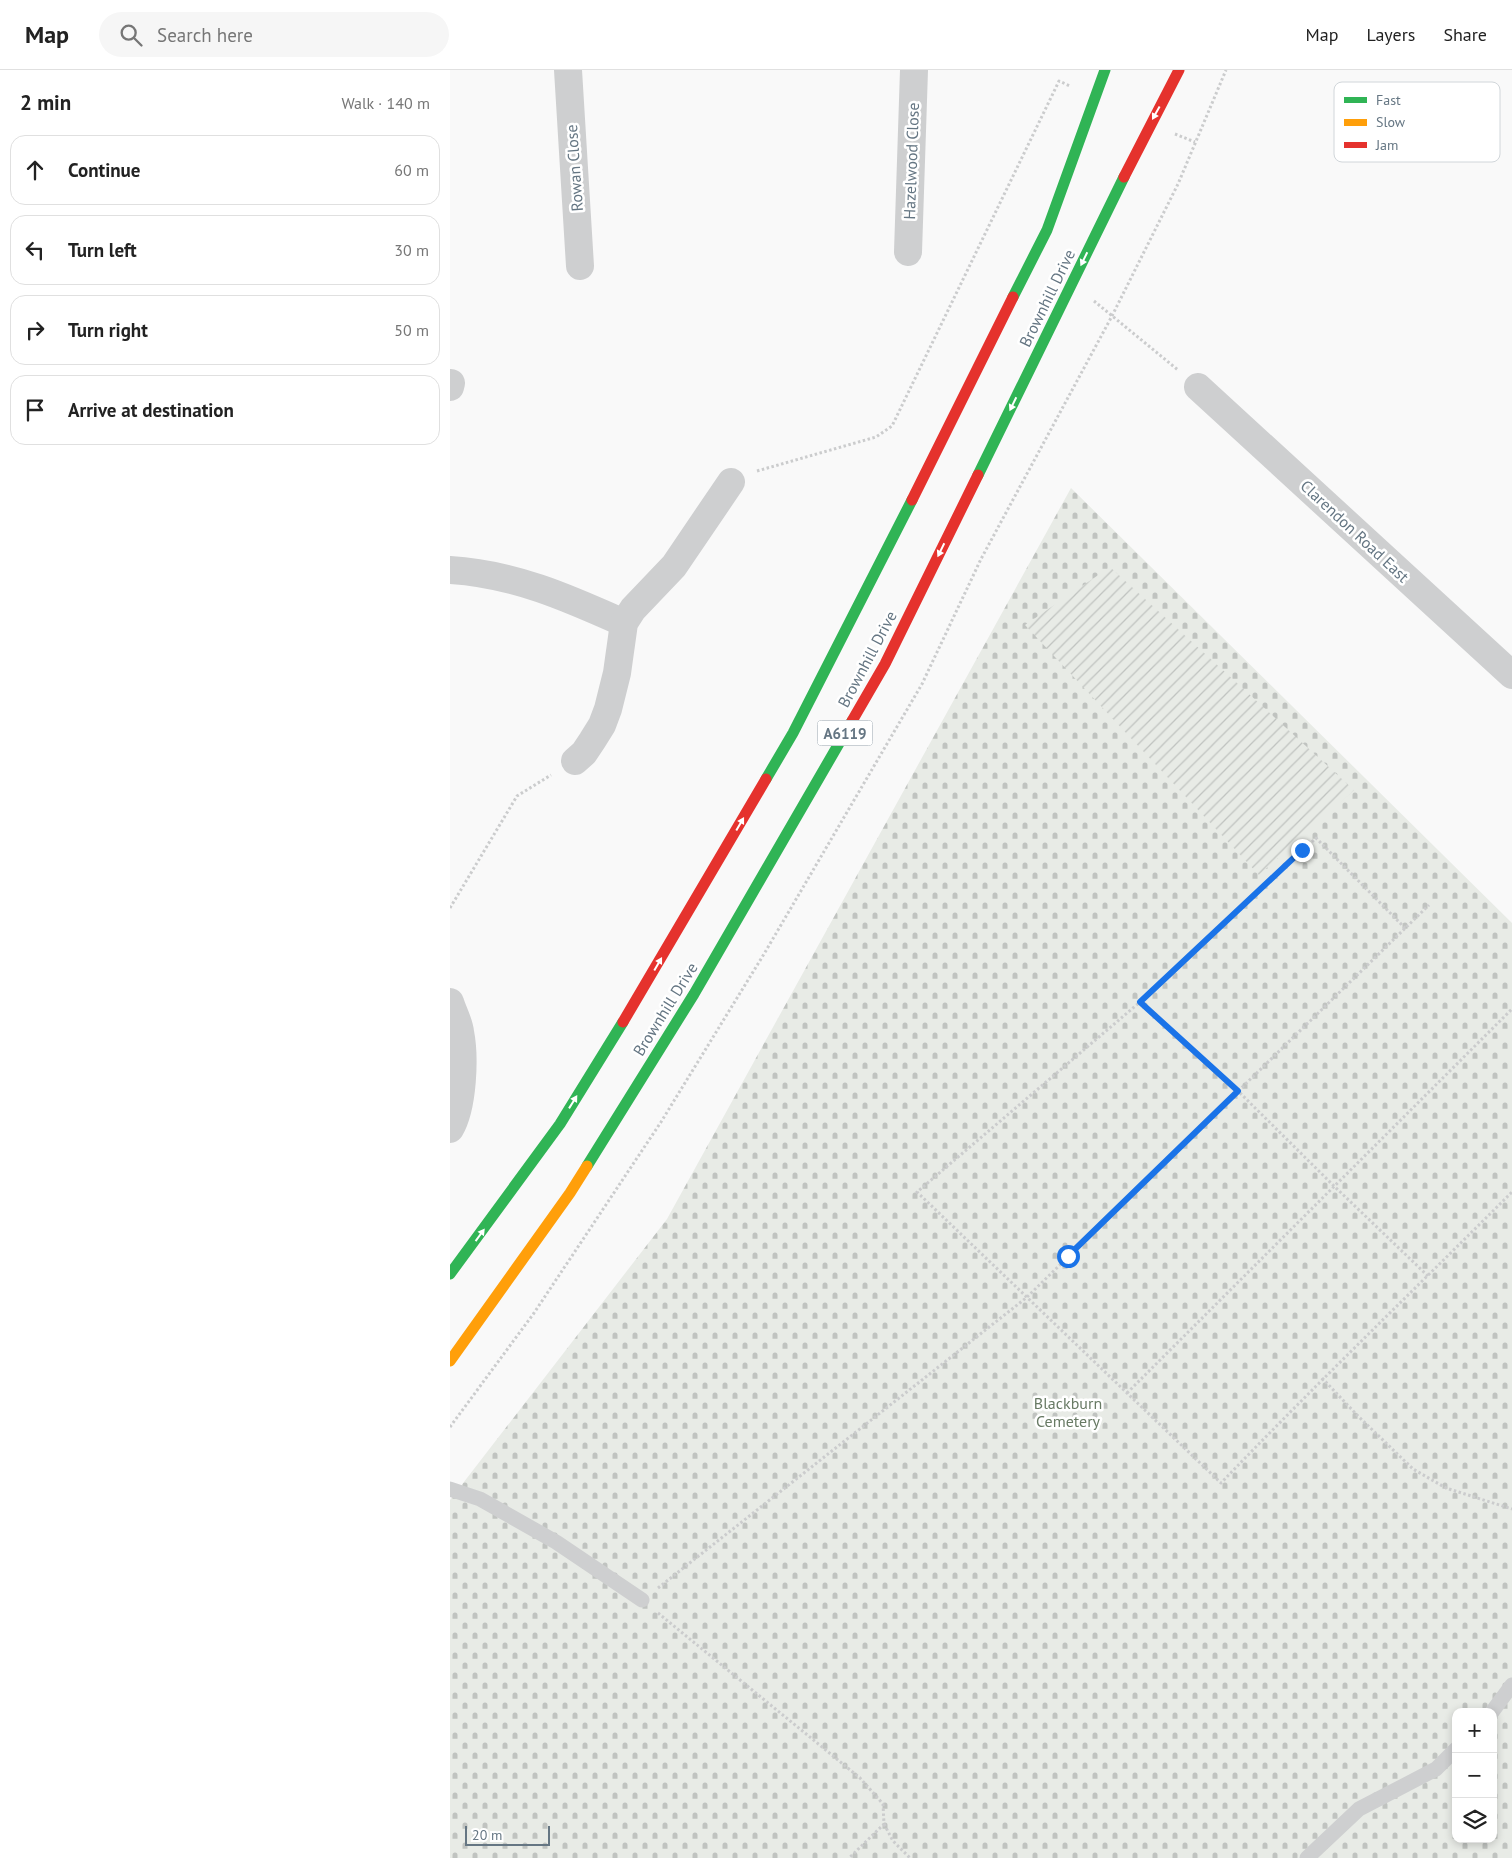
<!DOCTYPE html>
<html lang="en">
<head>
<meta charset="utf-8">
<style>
  :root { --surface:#fff; --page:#f6f6f6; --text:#222; --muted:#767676; --line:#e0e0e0 }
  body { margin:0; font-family:"PT Sans",sans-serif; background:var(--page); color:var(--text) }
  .controls { position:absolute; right:15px; bottom:15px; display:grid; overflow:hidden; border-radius:10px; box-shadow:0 2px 8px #0003 }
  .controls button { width:45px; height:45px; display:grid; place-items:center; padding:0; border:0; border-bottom:1px solid var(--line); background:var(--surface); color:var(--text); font:25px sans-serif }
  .scale { position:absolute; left:15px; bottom:12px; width:85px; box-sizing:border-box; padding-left:5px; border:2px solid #657683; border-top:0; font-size:14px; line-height:18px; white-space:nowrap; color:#657683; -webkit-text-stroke:4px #fff; paint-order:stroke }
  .stop { position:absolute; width:15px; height:15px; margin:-11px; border:4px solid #1a73e8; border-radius:50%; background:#fff }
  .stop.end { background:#1a73e8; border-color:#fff; box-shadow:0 1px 5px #0008 }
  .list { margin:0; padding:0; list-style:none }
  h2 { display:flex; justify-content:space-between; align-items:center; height:65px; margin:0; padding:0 20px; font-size:21px }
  h2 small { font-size:16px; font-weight:400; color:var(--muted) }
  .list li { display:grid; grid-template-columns:32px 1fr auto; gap:15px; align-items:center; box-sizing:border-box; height:70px; margin:0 10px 10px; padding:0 10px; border:1px solid var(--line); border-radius:15px }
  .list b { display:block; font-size:19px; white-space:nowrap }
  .list em { font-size:16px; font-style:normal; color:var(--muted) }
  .icon { flex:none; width:28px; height:28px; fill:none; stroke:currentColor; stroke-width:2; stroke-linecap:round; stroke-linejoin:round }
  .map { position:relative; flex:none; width:1062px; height:1788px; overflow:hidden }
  header { display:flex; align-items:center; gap:30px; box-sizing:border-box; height:70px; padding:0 25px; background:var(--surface); border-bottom:1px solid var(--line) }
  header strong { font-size:24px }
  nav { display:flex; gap:28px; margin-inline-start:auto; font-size:18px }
  .search { width:350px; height:45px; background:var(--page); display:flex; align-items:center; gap:12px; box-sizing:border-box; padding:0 18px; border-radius:28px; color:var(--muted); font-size:19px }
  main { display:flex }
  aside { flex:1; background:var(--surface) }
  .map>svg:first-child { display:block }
  .cemetery { fill:url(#cemetery-stones); fill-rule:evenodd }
  .garden { fill:url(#garden-furrows) }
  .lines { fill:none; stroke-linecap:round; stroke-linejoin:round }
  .path { stroke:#cbcccd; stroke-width:3; stroke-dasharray:2.5 2.5; stroke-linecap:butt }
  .lane { stroke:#cecfd0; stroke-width:15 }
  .street { stroke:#cecfd0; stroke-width:28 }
  .fast { stroke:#30b455; stroke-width:11 }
  .slow { stroke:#ff9f0a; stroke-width:11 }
  .jam { stroke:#e5322d; stroke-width:11 }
  .oneway { fill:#fff }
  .route { stroke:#1a73e8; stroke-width:6 }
  .labels { text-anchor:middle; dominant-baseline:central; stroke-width:5; stroke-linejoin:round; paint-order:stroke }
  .shield { fill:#fff; stroke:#939fa8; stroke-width:1 }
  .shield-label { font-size:15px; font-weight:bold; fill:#657683 }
  .street-label { font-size:16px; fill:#657683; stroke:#fff }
  .park-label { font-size:16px; fill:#687a64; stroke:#fff }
  .key { fill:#fff; stroke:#d1d6da; stroke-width:1 }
  .key-label { font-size:14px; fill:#657683 }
</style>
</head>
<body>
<header>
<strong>Map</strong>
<div class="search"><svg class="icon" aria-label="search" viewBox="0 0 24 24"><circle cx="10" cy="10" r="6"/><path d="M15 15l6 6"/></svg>Search here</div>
<nav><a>Map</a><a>Layers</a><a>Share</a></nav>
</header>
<main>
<aside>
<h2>2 min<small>Walk · 140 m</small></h2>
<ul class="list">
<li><svg class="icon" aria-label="ahead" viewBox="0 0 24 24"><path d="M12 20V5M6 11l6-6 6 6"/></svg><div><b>Continue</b></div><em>60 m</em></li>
<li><svg class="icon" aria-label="left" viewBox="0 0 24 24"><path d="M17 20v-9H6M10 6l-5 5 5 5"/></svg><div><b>Turn left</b></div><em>30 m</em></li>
<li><svg class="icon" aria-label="right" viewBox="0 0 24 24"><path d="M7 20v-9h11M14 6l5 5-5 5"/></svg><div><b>Turn right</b></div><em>50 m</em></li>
<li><svg class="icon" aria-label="arrive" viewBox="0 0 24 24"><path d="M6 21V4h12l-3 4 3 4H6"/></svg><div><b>Arrive at destination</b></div></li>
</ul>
</aside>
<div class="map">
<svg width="1062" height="1788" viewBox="0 0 1062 1788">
  <defs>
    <pattern id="cemetery-stones" width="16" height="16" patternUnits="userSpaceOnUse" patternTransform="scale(1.25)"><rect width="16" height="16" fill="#e8ebe6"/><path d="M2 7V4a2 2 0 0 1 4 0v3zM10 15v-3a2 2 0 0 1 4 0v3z" fill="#c0c3c0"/></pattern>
    <pattern id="garden-furrows" width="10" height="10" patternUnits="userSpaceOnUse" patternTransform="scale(1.25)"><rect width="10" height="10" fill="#e8ebe6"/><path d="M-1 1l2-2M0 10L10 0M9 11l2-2" fill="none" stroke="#c0c3c0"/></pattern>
  </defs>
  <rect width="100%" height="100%" fill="#f9f9f9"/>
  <!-- cemetery -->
  <path class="cemetery" d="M621,418L1062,853V1788H0V1430L217,1149ZM1006,1642H1043V1769H1006Z"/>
  <!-- garden -->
  <polygon class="garden" points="660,497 904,720 809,805 575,555"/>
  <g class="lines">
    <!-- path -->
    <g class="path">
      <polyline points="725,64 745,72"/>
      <polyline points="644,231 728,300"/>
      <polyline points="307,401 426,367 442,356 609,11 620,16"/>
      <polyline points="0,838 67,726 101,705"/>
      <polyline points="690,932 866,768 955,858"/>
      <path d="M978,1206L884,1116L788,1021L690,932L467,1122L771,1413C866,1314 965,1219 1062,1122"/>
      <polyline points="872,1308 908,1346 963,1399 996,1418 1062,1439"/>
      <polyline points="677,1323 1062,939"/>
      <polyline points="0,1357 84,1243 211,1052 314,884 472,614 531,489 662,246 728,114 776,0"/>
      <polyline points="208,1518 576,1228 979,835"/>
      <polyline points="208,1543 410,1708 433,1734 434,1754 399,1788"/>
      <polyline points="434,1754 443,1771 460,1788"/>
    </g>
    <!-- lane -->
    <g class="lane">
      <polyline points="0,1419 30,1429 106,1472 192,1530"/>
      <polyline points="1042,1642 1062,1615"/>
      <polyline points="857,1788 909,1739 986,1699 1006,1679"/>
    </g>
    <!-- street -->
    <g class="street">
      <polyline points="118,0 130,196"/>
      <polyline points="458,182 464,0"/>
      <polyline points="0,317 1,313"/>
      <polyline points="748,317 1062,605"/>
      <path d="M0,500C64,504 116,527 174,553"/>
      <polyline points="125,691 134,683 142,671 152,655 158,639 167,603 174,553 183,539 224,496 281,412"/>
      <path d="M0,932C3,942 9,952 10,962C15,987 13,1037 0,1059"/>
    </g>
    <!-- fast -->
    <g class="fast">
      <polyline points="563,227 597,160 655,0"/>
      <polyline points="528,405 674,107"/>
      <polyline points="316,709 343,663 462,430"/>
      <polyline points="137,1096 244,924 402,651"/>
      <polyline points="0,1204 110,1054 173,952"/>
    </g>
    <!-- slow -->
    <polyline class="slow" points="0,1291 120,1123 137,1096"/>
    <!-- jam -->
    <g class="jam">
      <polyline points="674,107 729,0"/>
      <polyline points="462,430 563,227"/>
      <polyline points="402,651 435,594 528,405"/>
      <polyline points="173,952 316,709"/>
    </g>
  </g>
  <!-- one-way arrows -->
  <defs><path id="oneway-solid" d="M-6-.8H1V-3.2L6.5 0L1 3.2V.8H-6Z" transform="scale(1.25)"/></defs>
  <g class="oneway">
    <use href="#oneway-solid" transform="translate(706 43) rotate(119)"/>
    <use href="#oneway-solid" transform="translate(634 189) rotate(116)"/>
    <use href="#oneway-solid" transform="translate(563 334) rotate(116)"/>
    <use href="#oneway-solid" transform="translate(491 480) rotate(116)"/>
    <use href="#oneway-solid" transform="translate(290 754) rotate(-60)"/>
    <use href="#oneway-solid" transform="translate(208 894) rotate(-60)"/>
    <use href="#oneway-solid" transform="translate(123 1032) rotate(-58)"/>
    <use href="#oneway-solid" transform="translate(30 1165) rotate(-54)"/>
  </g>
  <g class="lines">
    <!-- route -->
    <polyline class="route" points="618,1186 788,1021 690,932 852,780"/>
  </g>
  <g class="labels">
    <!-- shield labels -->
    <rect class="shield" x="367.5" y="650.5" width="55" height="25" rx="4"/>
    <g class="shield-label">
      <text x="395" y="663">A6119</text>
    </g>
    <!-- street labels -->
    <g class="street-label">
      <text transform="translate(461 91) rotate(-88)">Hazelwood Close</text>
      <text transform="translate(124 98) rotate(-94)">Rowan Close</text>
      <text transform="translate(597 228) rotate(-64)">Brownhill Drive</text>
      <text transform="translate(905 461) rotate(43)">Clarendon Road East</text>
      <text transform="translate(417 589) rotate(-62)">Brownhill Drive</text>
      <text transform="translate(215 939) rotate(-58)">Brownhill Drive</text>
    </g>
    <!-- park labels -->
    <g class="park-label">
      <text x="618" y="1333">Blackburn<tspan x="618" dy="18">Cemetery</tspan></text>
    </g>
  </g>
  <!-- legend -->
  <rect x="884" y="12" width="166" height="80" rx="8" class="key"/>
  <rect x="894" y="27" width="23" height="6" fill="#30b455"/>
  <rect x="894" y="49" width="23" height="7" fill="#ff9f0a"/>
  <rect x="894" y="72" width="23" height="6" fill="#e5322d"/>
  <g class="key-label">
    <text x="926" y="35">Fast</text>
    <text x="926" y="57">Slow</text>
    <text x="926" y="80">Jam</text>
  </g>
</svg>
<div class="controls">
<button>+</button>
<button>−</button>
<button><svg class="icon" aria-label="layers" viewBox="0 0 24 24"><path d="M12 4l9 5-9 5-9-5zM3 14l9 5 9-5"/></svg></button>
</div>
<div class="scale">20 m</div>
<div class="stop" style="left:618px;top:1186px"></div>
<div class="stop end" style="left:852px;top:780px"></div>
</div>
</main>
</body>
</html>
